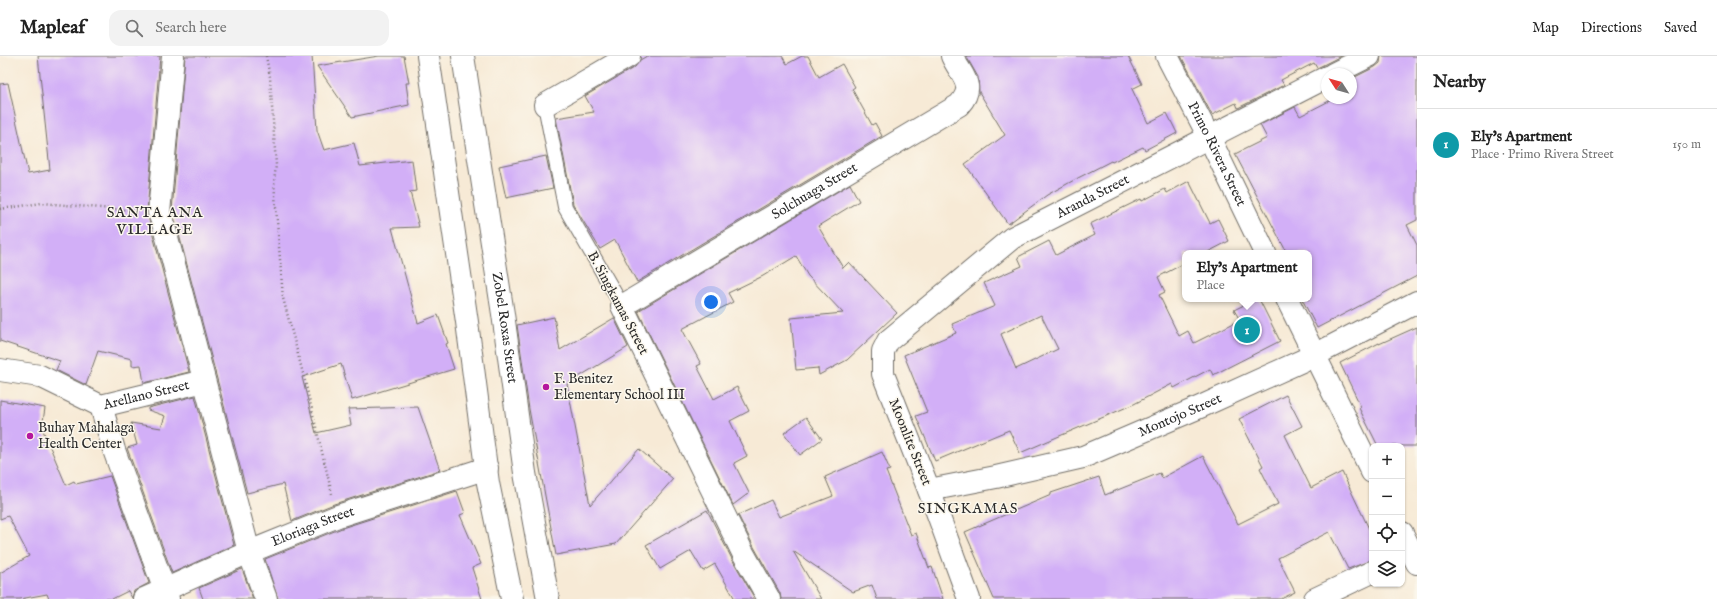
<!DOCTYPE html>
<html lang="en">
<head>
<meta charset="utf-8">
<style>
  :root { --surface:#fff; --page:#f2f2f2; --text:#222; --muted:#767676; --line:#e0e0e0; --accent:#b5179e }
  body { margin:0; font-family:"IM FELL English",serif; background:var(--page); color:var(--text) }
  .controls { position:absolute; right:12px; bottom:12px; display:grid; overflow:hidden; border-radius:8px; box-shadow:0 1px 3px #0004 }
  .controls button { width:36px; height:36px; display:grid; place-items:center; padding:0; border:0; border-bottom:1px solid var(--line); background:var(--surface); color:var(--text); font:20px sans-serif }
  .compass { position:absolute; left:1321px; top:12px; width:36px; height:36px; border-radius:50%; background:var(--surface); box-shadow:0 1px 3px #0004; rotate:306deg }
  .you { position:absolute; left:711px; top:246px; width:14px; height:14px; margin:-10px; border:3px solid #fff; border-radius:50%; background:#1a73e8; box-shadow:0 0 0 6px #1a73e833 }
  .badge { display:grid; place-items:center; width:26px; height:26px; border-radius:50%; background:var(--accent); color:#fff; font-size:13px; font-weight:700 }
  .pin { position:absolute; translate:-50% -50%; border:2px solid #fff; box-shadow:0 1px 4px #0006 }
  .popup { position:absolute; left:1182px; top:194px; width:130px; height:52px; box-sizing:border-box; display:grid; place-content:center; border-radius:8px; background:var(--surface); filter:drop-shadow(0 1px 3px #0005); font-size:13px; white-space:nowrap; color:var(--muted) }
  .popup b { font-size:15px; color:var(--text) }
  .popup::after { content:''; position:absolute; left:50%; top:100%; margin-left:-8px; border:8px solid transparent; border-top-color:var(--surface) }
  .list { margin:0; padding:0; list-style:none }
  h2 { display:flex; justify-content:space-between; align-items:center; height:52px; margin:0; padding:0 16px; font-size:17px }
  h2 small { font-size:13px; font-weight:400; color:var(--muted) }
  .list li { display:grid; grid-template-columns:26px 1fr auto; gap:12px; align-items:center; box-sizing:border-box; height:72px; padding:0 16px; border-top:1px solid var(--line) }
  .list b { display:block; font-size:15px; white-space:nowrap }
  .list p { margin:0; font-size:13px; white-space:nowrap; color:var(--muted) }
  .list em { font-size:13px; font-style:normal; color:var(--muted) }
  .icon { flex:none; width:22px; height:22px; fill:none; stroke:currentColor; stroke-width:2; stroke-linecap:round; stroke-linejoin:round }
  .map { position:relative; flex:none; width:1417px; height:543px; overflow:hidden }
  header { display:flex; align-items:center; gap:24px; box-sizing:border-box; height:56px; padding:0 20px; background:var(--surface); border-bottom:1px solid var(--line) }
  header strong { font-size:19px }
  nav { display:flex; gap:22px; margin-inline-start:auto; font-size:14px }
  .search { width:280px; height:36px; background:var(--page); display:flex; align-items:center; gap:10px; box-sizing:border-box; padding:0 14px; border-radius:12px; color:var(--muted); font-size:15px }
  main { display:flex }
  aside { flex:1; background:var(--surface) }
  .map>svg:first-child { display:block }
  .building { fill:#d2aff7; fill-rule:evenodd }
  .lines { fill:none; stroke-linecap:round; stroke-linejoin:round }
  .lane-casing { stroke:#726e67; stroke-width:16 }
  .street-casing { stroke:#726e67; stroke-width:24 }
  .secondary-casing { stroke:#726e67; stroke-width:24 }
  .path { stroke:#726e67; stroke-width:2.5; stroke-dasharray:1 3; stroke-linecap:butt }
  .lane { stroke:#fff; stroke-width:14 }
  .street { stroke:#fff; stroke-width:22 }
  .secondary { stroke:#fff; stroke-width:22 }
  .poi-dot { fill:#b5179e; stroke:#fbf7ec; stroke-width:1.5 }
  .labels { text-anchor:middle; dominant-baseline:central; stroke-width:3; stroke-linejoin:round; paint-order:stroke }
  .street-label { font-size:14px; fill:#2b2b2b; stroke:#fbf7ec }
  .poi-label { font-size:14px; fill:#2b2b2b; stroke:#fbf7ec; text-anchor:start }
  .neighbourhood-label { font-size:15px; letter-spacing:1px; fill:#2b2b2b; stroke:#fbf7ec }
</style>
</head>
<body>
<header>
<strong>Mapleaf</strong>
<div class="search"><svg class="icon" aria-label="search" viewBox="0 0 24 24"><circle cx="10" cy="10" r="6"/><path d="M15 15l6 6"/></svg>Search here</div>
<nav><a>Map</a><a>Directions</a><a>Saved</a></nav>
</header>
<main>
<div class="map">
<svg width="1417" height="543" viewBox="0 0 1417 543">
  <rect width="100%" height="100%" fill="#fbf7ec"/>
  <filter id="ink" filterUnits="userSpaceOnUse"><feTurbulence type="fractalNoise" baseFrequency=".025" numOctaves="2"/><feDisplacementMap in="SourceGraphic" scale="8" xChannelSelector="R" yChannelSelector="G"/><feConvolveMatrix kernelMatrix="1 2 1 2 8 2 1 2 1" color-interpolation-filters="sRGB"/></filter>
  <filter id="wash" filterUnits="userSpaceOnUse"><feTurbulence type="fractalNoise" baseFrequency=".012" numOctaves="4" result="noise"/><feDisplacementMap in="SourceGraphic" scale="16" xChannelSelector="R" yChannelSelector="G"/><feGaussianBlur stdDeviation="0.9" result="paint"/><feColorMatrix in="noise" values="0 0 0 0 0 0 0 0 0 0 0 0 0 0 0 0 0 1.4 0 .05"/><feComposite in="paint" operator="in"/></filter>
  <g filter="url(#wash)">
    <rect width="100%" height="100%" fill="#f7ead6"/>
    <g id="blocks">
      <!-- building -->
      <g class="building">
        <polygon points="38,0 160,0 147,156 189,316 144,327 141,309 132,310 132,303 98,295 86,329 56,314 60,305 0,285 0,28 8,27 28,118 50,114"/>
        <polygon points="185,0 312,0 317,74 324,94 354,87 360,110 412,104 416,135 410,136 419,171 392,172 418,267 438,259 448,287 446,288 454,313 352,344 341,308 302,321 316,377 351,369 348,353 418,351 440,414 334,448 292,465 283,428 247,437 176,167 172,155"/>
        <polygon points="379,0 404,0 409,27 406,27 409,49 352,61 317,10"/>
        <polygon points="647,0 782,0 787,8 802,0 808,0 819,21 842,8 855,31 852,33 872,69 875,67 882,80 637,226 615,184 600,193 573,148 556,62 594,56 585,40 635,11 640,4"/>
        <polygon points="966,0 1128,0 1142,28 1132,33 1148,67 1167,57 1177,77 1145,94 1143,91 1112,106 1111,105 1076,123 1047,139 1008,168 965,108 1005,79 979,36 978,21"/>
        <polygon points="1181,0 1341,0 1317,12 1314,7 1281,24 1284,29 1238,52 1236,47 1212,59"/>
        <polygon points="1381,0 1417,0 1417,164 1407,169 1417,189 1417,220 1317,272 1302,243 1309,243 1309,197 1287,197 1235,98 1267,82 1260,69 1295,51 1300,60 1333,43 1333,42 1351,42 1351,23 1375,11 1380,7"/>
        <polygon points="546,100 553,132 506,142 499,110"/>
        <path d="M1189,125L1210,167L1218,163L1229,185L1206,197H1185V207L1158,221L1165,236L1159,239L1179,280L1188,275L1194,287L1240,264L1234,254L1256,243H1259L1280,285L1213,319L1210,313L1174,332L1172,328L1134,348L1020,397L1009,374L935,405L916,360L927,356L904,299L956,277L952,268L995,250L984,227L1022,210L1018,201L1049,185L1056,199L1095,179L1090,168L1141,143L1142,145L1165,133L1167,137ZM1041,259L1058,293L1016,313L1001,278Z"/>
        <polygon points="850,128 859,145 818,170 843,212 849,206 897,257 847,304 819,319 818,312 796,314 791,262 843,257 808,220 796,200 763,220 728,237 733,246 682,273 701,308 697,310 714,343 737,331 749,355 730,365 747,400 734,407 749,437 733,449 638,255"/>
        <polygon points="554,261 560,294 614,262 628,291 567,328 590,449 639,393 673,423 616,488 556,499 529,353 517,269"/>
        <polygon points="1417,271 1417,390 1378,390 1359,352 1361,351 1340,307 1379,287 1379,288"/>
        <polygon points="1286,339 1302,370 1285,379 1311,432 1342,416 1372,479 1372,504 1348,513 1329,476 1278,502 1295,536 1281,543 994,543 965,476 1051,439 1051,437 1099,421 1105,439 1160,417 1162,422 1203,400 1238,468 1278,448 1260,412 1263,410 1239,363"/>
        <polygon points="195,340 234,489 172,517 127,392 137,389 131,367 161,372 165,360 148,354 148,352"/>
        <polygon points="0,344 45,352 42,372 66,429 74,425 76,428 110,420 149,527 134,535 132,542 128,535 112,543 49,543 47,538 20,543 0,543 0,517 29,500 8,460 0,463"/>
        <polygon points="806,361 822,383 800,399 784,377"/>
        <polygon points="882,396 890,414 886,415 911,479 916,477 929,512 932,511 943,543 877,543 872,529 853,536 793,495 821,543 781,543 780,537 754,491 738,459 771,444 779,461 833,440 825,421"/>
        <polygon points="457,435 465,457 460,459 481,508 472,512 482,543 278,543 265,503 342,472"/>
        <polygon points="707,454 732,503 755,543 735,543 715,508 703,515 691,495 660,513 646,489"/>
        <polygon points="242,513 253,543 203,543 199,532"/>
      </g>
    </g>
  </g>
  <g filter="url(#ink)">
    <use href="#blocks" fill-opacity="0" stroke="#726e67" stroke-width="1"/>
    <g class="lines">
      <defs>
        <polyline id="lane" points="545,49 565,151 622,250"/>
        <g id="street">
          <polyline points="173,0 159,157 164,170 249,496 266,543"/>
          <path id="s1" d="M1167,0L1209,81L1265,197"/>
          <polyline points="1333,18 1369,0"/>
          <polyline points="545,49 629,0"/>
          <polyline points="1287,243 1372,416"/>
          <path id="s2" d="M0,314L40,320L101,350L204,325"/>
          <polyline points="101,350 114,394 168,543"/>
          <path id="s3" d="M929,434L996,421L1083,401L1200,351L1315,299L1417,246"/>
          <polyline points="1402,477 1417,507"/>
          <path id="s4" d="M144,543L249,496L338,460L487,412"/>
          <path id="s5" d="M769,543L743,497L622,250L959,49C977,29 961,20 952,0"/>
          <path id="s6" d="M969,543L929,434L883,318V295L888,285L1012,182L1327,21"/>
          <polyline points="1315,543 1372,516"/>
        </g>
        <g id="secondary">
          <polyline points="428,0 467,266 488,427 512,543"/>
          <path id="s7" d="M463,0L503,258L525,417L548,543"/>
        </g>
      </defs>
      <!-- lane casing -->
      <use href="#lane" class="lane-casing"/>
      <!-- street casing -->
      <use href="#street" class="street-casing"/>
      <!-- secondary casing -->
      <use href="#secondary" class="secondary-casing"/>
      <!-- path -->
      <g class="path">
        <polyline points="266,0 270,21 276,109 274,126 283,242 305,325 332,438"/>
        <polyline points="0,153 42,147 137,155"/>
      </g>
      <!-- lane -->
      <use href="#lane" class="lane"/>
      <!-- street -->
      <use href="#street" class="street"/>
      <!-- secondary -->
      <use href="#secondary" class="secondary"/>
    </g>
  </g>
  <!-- markers -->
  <g class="poi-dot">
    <circle cx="546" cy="331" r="4"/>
    <circle cx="30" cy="380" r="4"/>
  </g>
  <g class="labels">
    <!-- street labels -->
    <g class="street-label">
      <text stroke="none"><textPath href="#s1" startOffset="110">Primo Rivera Street</textPath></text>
      <text stroke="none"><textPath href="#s5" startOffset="552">Solchuaga Street</textPath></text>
      <text stroke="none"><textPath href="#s6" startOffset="527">Aranda Street</textPath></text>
      <text transform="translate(618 247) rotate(62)">B. Singkamas Street</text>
      <text stroke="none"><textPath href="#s7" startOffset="275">Zobel Roxas Street</textPath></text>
      <text stroke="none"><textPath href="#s2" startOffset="155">Arellano Street</textPath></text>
      <text stroke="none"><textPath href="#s3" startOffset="263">Montojo Street</textPath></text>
      <text transform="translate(910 386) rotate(68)">Moonlite Street</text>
      <text stroke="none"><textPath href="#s4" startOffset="184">Eloriaga Street</textPath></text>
    </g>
    <!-- poi labels -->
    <g class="poi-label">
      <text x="554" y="323">F. Benitez<tspan x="554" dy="16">Elementary School III</tspan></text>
      <text x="38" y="372">Buhay Mahalaga<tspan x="38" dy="16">Health Center</tspan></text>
    </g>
    <!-- neighbourhood labels -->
    <g class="neighbourhood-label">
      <text x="155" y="156">SANTA ANA<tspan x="155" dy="17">VILLAGE</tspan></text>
      <text x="968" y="452">SINGKAMAS</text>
    </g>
  </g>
</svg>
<div class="controls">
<button>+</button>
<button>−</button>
<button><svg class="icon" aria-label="locate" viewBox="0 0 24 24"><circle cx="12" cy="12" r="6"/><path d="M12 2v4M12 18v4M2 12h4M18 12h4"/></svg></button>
<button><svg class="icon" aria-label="layers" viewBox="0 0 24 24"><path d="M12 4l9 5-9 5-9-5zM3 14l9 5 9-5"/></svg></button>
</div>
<svg class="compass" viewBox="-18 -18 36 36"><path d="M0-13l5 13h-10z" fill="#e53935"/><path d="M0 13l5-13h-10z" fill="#767676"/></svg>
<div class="you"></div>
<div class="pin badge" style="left:1247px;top:274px;background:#0f9aa8">1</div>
<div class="popup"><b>Ely's Apartment</b>Place</div>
</div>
<aside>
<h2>Nearby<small></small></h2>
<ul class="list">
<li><span class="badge" style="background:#0f9aa8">1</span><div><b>Ely's Apartment</b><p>Place · Primo Rivera Street</p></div><em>150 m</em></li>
</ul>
</aside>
</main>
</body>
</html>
